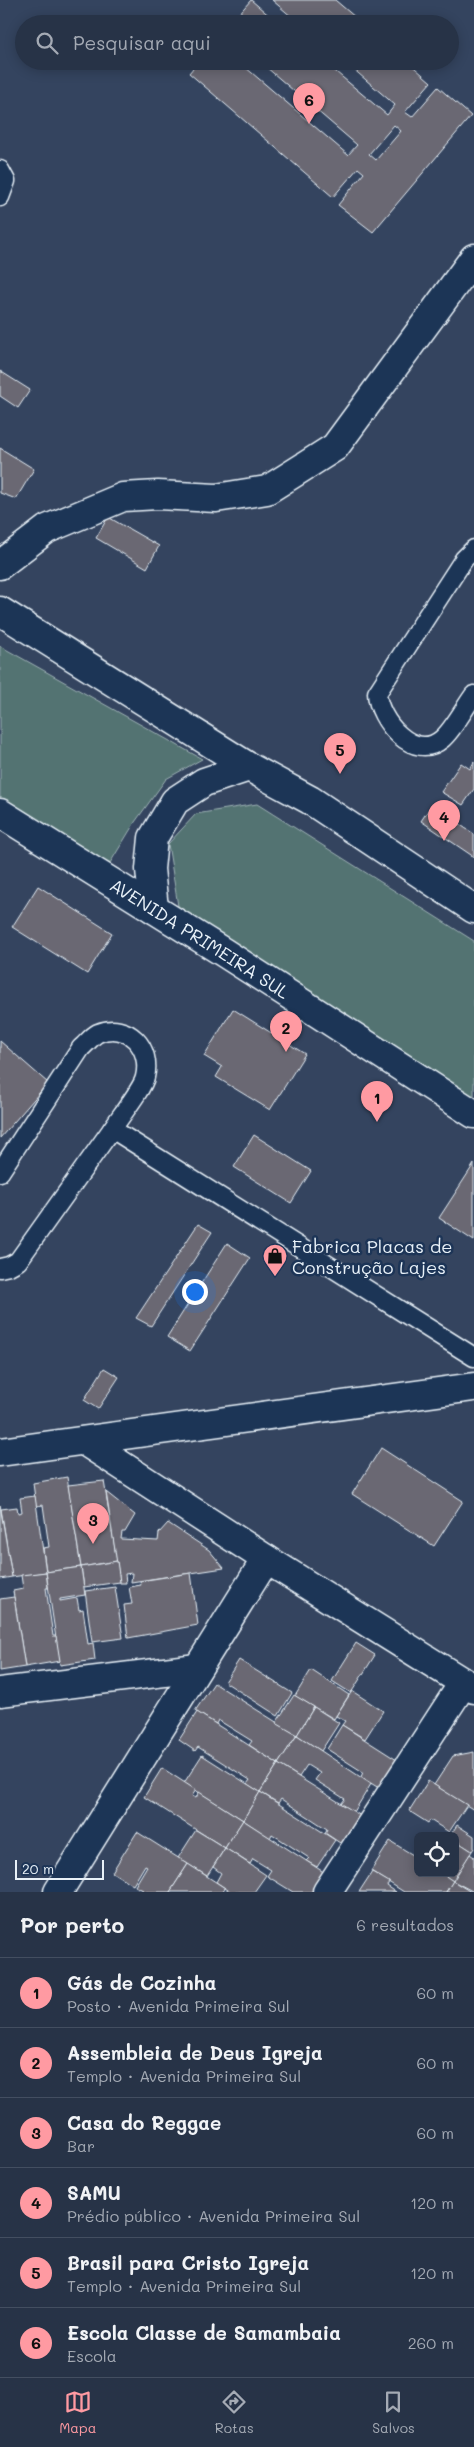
<!DOCTYPE html>
<html lang="pt">
<head>
<meta charset="utf-8">
<style>
  :root { --surface:#273347; --page:#2f3b4e; --text:#f1f3f6; --muted:#a4aab4; --line:#434e60; --accent:#ff9aa2 }
  body { margin:0; font-family:Mali,sans-serif; background:var(--page); color:var(--text) }
  .controls { position:absolute; right:15px; bottom:15px; display:grid; overflow:hidden; border-radius:8px; box-shadow:0 2px 12px #0003 }
  .controls button { width:45px; height:45px; display:grid; place-items:center; padding:0; border:0; border-bottom:1px solid var(--line); background:var(--surface); color:var(--text); font:25px sans-serif }
  .scale { position:absolute; left:15px; bottom:12px; width:89px; box-sizing:border-box; padding-left:5px; border:2px solid #e8f1f8; border-top:0; font-size:14px; line-height:18px; white-space:nowrap; color:#e8f1f8; -webkit-text-stroke:4px #1d3557; paint-order:stroke }
  .you { position:absolute; left:194px; top:1291px; width:18px; height:18px; margin:-12px; border:4px solid #fff; border-radius:50%; background:#1a73e8; box-shadow:0 0 0 8px #1a73e833 }
  .badge { display:grid; place-items:center; width:32px; height:32px; border-radius:50%; background:var(--accent); color:#111; font-size:16px; font-weight:700 }
  .pin { position:absolute; translate:-50% -41px; filter:drop-shadow(0 1px 2px #0008) }
  .pin::after { content:''; position:absolute; top:26px; width:18px; height:15px; background:inherit; clip-path:polygon(0 0,100% 0,50% 100%) }
  .list { margin:0; padding:0; list-style:none }
  h2 { display:flex; justify-content:space-between; align-items:center; height:65px; margin:0; padding:0 20px; font-size:21px }
  h2 small { font-size:16px; font-weight:400; color:var(--muted) }
  .list li { display:grid; grid-template-columns:32px 1fr auto; gap:15px; align-items:center; box-sizing:border-box; height:70px; padding:0 20px; border-top:1px solid var(--line) }
  .list b { display:block; font-size:19px; white-space:nowrap }
  .list p { margin:0; font-size:16px; white-space:nowrap; color:var(--muted) }
  .list em { font-size:16px; font-style:normal; color:var(--muted) }
  .icon { flex:none; width:28px; height:28px; fill:none; stroke:currentColor; stroke-width:2; stroke-linecap:round; stroke-linejoin:round }
  .map { position:relative; flex:none; width:474px; height:1892px; overflow:hidden }
  .search { position:absolute; background:var(--surface); box-shadow:0 2px 12px #0003; left:15px; right:15px; top:15px; height:55px; display:flex; align-items:center; gap:12px; box-sizing:border-box; padding:0 18px; border-radius:28px; color:var(--muted); font-size:19px }
  .sheet { height:485px; background:var(--surface) }
  nav { display:flex; justify-content:space-around; align-items:center; box-sizing:border-box; height:70px; border-top:1px solid var(--line); background:var(--surface); font-size:14px; color:var(--muted) }
  nav a { display:grid; justify-items:center; gap:2px }
  nav .on { color:var(--accent) }
  .map>svg:first-child { display:block }
  .green { fill:#537372; stroke:#9eb2b5 }
  .building { fill:#6a6873; stroke:#e8f1f8; fill-rule:evenodd }
  .lines { fill:none; stroke-linecap:round; stroke-linejoin:round }
  .service-casing { stroke:#e8f1f8; stroke-width:21 }
  .minor-casing { stroke:#e8f1f8; stroke-width:31 }
  .secondary-casing { stroke:#e8f1f8; stroke-width:31 }
  .service { stroke:#1d3557; stroke-width:18 }
  .minor { stroke:#1d3557; stroke-width:28 }
  .secondary { stroke:#1d3557; stroke-width:28 }
  .labels { text-anchor:middle; dominant-baseline:central; stroke-width:5; stroke-linejoin:round; paint-order:stroke }
  .street-label { font-size:18px; fill:#e8f1f8; stroke:#1d3557 }
  .poi-label { font-size:18px; fill:#e8f1f8; stroke:#1d3557; text-anchor:start }
</style>
</head>
<body>
<div class="map">
<svg width="474" height="1892" viewBox="0 0 474 1892">
  <rect width="100%" height="100%" fill="#34445f"/>
  <filter id="ink" filterUnits="userSpaceOnUse"><feTurbulence type="fractalNoise" baseFrequency=".02" numOctaves="2"/><feDisplacementMap in="SourceGraphic" scale="10" xChannelSelector="R" yChannelSelector="G"/><feConvolveMatrix kernelMatrix="1 2 1 2 8 2 1 2 1" color-interpolation-filters="sRGB"/></filter>
  <g filter="url(#ink)">
    <!-- green -->
    <g class="green">
      <polygon points="0,646 202,759 166,779 135,822 107,868 0,800"/>
      <polygon points="257,804 474,941 474,1098 179,912 168,844 196,814"/>
    </g>
    <!-- building -->
    <g class="building">
      <polygon points="251,0 279,24 230,24"/>
      <polygon points="272,0 335,0 363,24 300,24"/>
      <path d="M199,61H238L348,155L357,145L259,61H323L387,115L395,105L344,61H407L431,82L405,112L412,117L438,87L471,116L373,232L338,205L364,173L358,168L333,197L189,73ZM394,125L401,131L376,160L369,154Z"/>
      <polygon points="0,371 30,390 18,408 0,396"/>
      <polygon points="0,448 34,469 16,499 0,493"/>
      <polygon points="108,517 159,546 147,568 96,538"/>
      <polygon points="474,762 474,789 463,805 441,792 461,763 470,769"/>
      <polygon points="429,809 439,815 441,812 474,834 474,857 421,821"/>
      <polygon points="38,886 112,933 87,974 12,927"/>
      <polygon points="233,1009 305,1054 270,1110 216,1077 222,1067 204,1056"/>
      <polygon points="0,1041 48,1083 0,1138"/>
      <polygon points="254,1135 311,1171 291,1203 234,1167"/>
      <polygon points="474,1164 474,1241 439,1218"/>
      <polygon points="198,1224 212,1232 151,1326 136,1318"/>
      <polygon points="227,1243 250,1258 190,1351 167,1337"/>
      <polygon points="104,1368 119,1377 98,1409 84,1400"/>
      <polygon points="381,1448 463,1501 434,1546 352,1494"/>
      <polygon points="67,1477 81,1567 46,1572 43,1548 49,1547 43,1505 36,1506 33,1483"/>
      <polygon points="104,1481 117,1561 81,1567 68,1485"/>
      <polygon points="106,1492 135,1515 125,1532 122,1532 121,1539 158,1541 159,1533 168,1523 209,1550 224,1568 131,1582 132,1573 125,1574 126,1583 120,1583"/>
      <polygon points="35,1496 46,1572 12,1577 1,1509 17,1507 18,1513 22,1512 20,1498"/>
      <polygon points="0,1505 12,1577 0,1579"/>
      <polygon points="117,1561 120,1582 84,1587 81,1567"/>
      <polygon points="81,1567 85,1595 60,1599 60,1601 77,1598 79,1610 83,1609 88,1644 93,1643 95,1660 60,1665 46,1572"/>
      <polygon points="46,1572 48,1588 46,1588 53,1636 56,1636 60,1661 25,1667 13,1591 23,1589 21,1575"/>
      <polygon points="191,1573 198,1625 128,1638 124,1605 132,1604 129,1587 141,1585 140,1581"/>
      <polygon points="115,1587 123,1638 92,1642 85,1591"/>
      <polygon points="14,1597 25,1667 0,1671 0,1599"/>
      <polygon points="356,1643 375,1655 351,1693 332,1681"/>
      <polygon points="239,1660 292,1693 278,1716 225,1682"/>
      <polygon points="311,1670 349,1695 334,1719 295,1696"/>
      <polygon points="214,1683 297,1735 278,1764 249,1745 252,1741 218,1720 216,1724 195,1711"/>
      <polygon points="352,1691 383,1711 365,1739 342,1725 345,1721 336,1716"/>
      <polygon points="294,1695 314,1707 297,1735 276,1723"/>
      <polygon points="314,1707 339,1723 321,1751 297,1735"/>
      <polygon points="197,1712 278,1764 260,1792 247,1784 250,1780 198,1747 195,1751 179,1740"/>
      <polygon points="342,1725 400,1762 382,1790 361,1777 363,1772 327,1749"/>
      <polygon points="297,1735 371,1784 354,1812 341,1804 345,1799 315,1780 320,1773 307,1765 299,1777 278,1764"/>
      <polygon points="474,1752 474,1810 434,1785 453,1756"/>
      <polygon points="202,1755 260,1792 243,1820 184,1783"/>
      <polygon points="278,1764 361,1816 343,1845 325,1833 327,1829 281,1799 278,1803 260,1792"/>
      <polygon points="162,1768 196,1790 192,1796 196,1798 199,1792 243,1820 225,1848 144,1797"/>
      <polygon points="428,1781 467,1805 449,1832 430,1820 428,1823 409,1811"/>
      <polygon points="260,1792 335,1840 317,1867 306,1861 309,1858 272,1834 270,1838 243,1820"/>
      <polygon points="243,1820 325,1873 313,1892 293,1892 267,1876 271,1870 253,1859 250,1864 225,1848"/>
      <polygon points="457,1825 474,1836 474,1848 472,1851 455,1840 455,1836 450,1836"/>
      <polygon points="196,1830 225,1848 207,1876 178,1858"/>
      <polygon points="137,1832 188,1864 170,1892 142,1892 143,1890 135,1886 147,1866 145,1865 133,1885 112,1872"/>
      <polygon points="455,1840 472,1851 453,1881 441,1873 455,1873"/>
      <polygon points="390,1841 418,1858 418,1873 441,1873 453,1881 446,1892 404,1892 371,1871"/>
      <polygon points="225,1848 266,1875 254,1892 231,1892 216,1882 221,1873 213,1867"/>
      <polygon points="470,1854 474,1857 474,1892 453,1881"/>
      <polygon points="188,1864 225,1888 223,1892 170,1892"/>
      <polygon points="372,1872 389,1882 387,1886 396,1892 359,1892"/>
      <polygon points="453,1881 471,1892 446,1892"/>
    </g>
    <g class="lines">
      <defs>
        <g id="service">
          <polyline points="0,170 6,181 0,197"/>
          <path d="M474,549L464,559L377,693C378,720 414,763 442,739C453,730 465,707 474,695"/>
          <path d="M0,1172L81,1048C86,1044 92,1036 98,1033C128,1021 152,1048 145,1077C143,1088 119,1118 112,1129"/>
          <polyline points="0,1268 9,1266 18,1261 112,1129 474,1357"/>
        </g>
        <g id="minor">
          <polyline points="0,565 47,529 123,497 158,495 216,498 267,490 302,468 335,447 474,258"/>
          <polyline points="84,1441 266,1559 474,1689"/>
          <polyline points="0,1452 474,1387"/>
          <polyline points="0,1692 197,1668"/>
          <polyline points="58,1892 266,1559"/>
          <polyline points="327,1892 464,1682"/>
        </g>
        <g id="secondary">
          <polyline points="0,611 249,767 310,800 474,909"/>
          <path id="s1" d="M0,813L223,952L474,1114"/>
          <polyline points="154,909 150,869 153,838 175,801 204,782 249,767"/>
        </g>
      </defs>
      <!-- service casing -->
      <use href="#service" class="service-casing"/>
      <!-- minor casing -->
      <use href="#minor" class="minor-casing"/>
      <!-- secondary casing -->
      <use href="#secondary" class="secondary-casing"/>
      <!-- service -->
      <use href="#service" class="service"/>
      <!-- minor -->
      <use href="#minor" class="minor"/>
      <!-- secondary -->
      <use href="#secondary" class="secondary"/>
    </g>
  </g>
  <!-- icons -->
  <defs>
    <symbol id="shop-pin" viewBox="-11 -11 22 30"><path d="M0 17L-7.5 6A9.5 9.5 0 1 1 7.5 6Z" fill="#ff9aa2" stroke="#1d3557"/><path d="M-5-2.5h2.3a2.7 3.5 0 0 1 5.4 0H5L5.5 6h-11ZM-1.5-2.5h3a1.5 2.3 0 0 0-3 0Z" fill="#111"/></symbol>
  </defs>
  <g fill-rule="evenodd">
    <use href="#shop-pin" x="261" y="1242" width="28" height="38"/>
  </g>
  <g class="labels">
    <!-- street labels -->
    <g class="street-label">
      <text stroke="none"><textPath href="#s1" startOffset="236">AVENIDA PRIMEIRA SUL</textPath></text>
    </g>
    <!-- poi labels -->
    <g class="poi-label">
      <text x="292" y="1246">Fabrica Placas de<tspan x="292" dy="21">Construção Lajes</tspan></text>
    </g>
  </g>
</svg>
<div class="controls">
<button><svg class="icon" aria-label="locate" viewBox="0 0 24 24"><circle cx="12" cy="12" r="6"/><path d="M12 2v4M12 18v4M2 12h4M18 12h4"/></svg></button>
</div>
<div class="scale">20 m</div>
<div class="you"></div>
<div class="pin badge" style="left:377px;top:1122px">1</div>
<div class="pin badge" style="left:286px;top:1052px">2</div>
<div class="pin badge" style="left:93px;top:1544px">3</div>
<div class="pin badge" style="left:444px;top:841px">4</div>
<div class="pin badge" style="left:340px;top:774px">5</div>
<div class="pin badge" style="left:309px;top:124px">6</div>
<div class="search"><svg class="icon" aria-label="search" viewBox="0 0 24 24"><circle cx="10" cy="10" r="6"/><path d="M15 15l6 6"/></svg>Pesquisar aqui</div>
</div>
<section class="sheet">
<h2>Por perto<small>6 resultados</small></h2>
<ul class="list">
<li><span class="badge">1</span><div><b>Gás de Cozinha</b><p>Posto · Avenida Primeira Sul</p></div><em>60 m</em></li>
<li><span class="badge">2</span><div><b>Assembleia de Deus Igreja</b><p>Templo · Avenida Primeira Sul</p></div><em>60 m</em></li>
<li><span class="badge">3</span><div><b>Casa do Reggae</b><p>Bar</p></div><em>60 m</em></li>
<li><span class="badge">4</span><div><b>SAMU</b><p>Prédio público · Avenida Primeira Sul</p></div><em>120 m</em></li>
<li><span class="badge">5</span><div><b>Brasil para Cristo Igreja</b><p>Templo · Avenida Primeira Sul</p></div><em>120 m</em></li>
<li><span class="badge">6</span><div><b>Escola Classe de Samambaia</b><p>Escola</p></div><em>260 m</em></li>
</ul>
</section>
<nav>
<a class="on"><svg class="icon" aria-label="map" viewBox="0 0 24 24"><path d="M3 6l6-2 6 2 6-2v14l-6 2-6-2-6 2zM9 4v14M15 6v14"/></svg>Mapa</a>
<a><svg class="icon" aria-label="directions" viewBox="0 0 24 24"><path d="M12 3l9 9-9 9-9-9zM9 14v-3h6M13 9l2 2-2 2"/></svg>Rotas</a>
<a><svg class="icon" aria-label="saved" viewBox="0 0 24 24"><path d="M7 4h10v16l-5-4-5 4z"/></svg>Salvos</a>
</nav>
</body>
</html>
